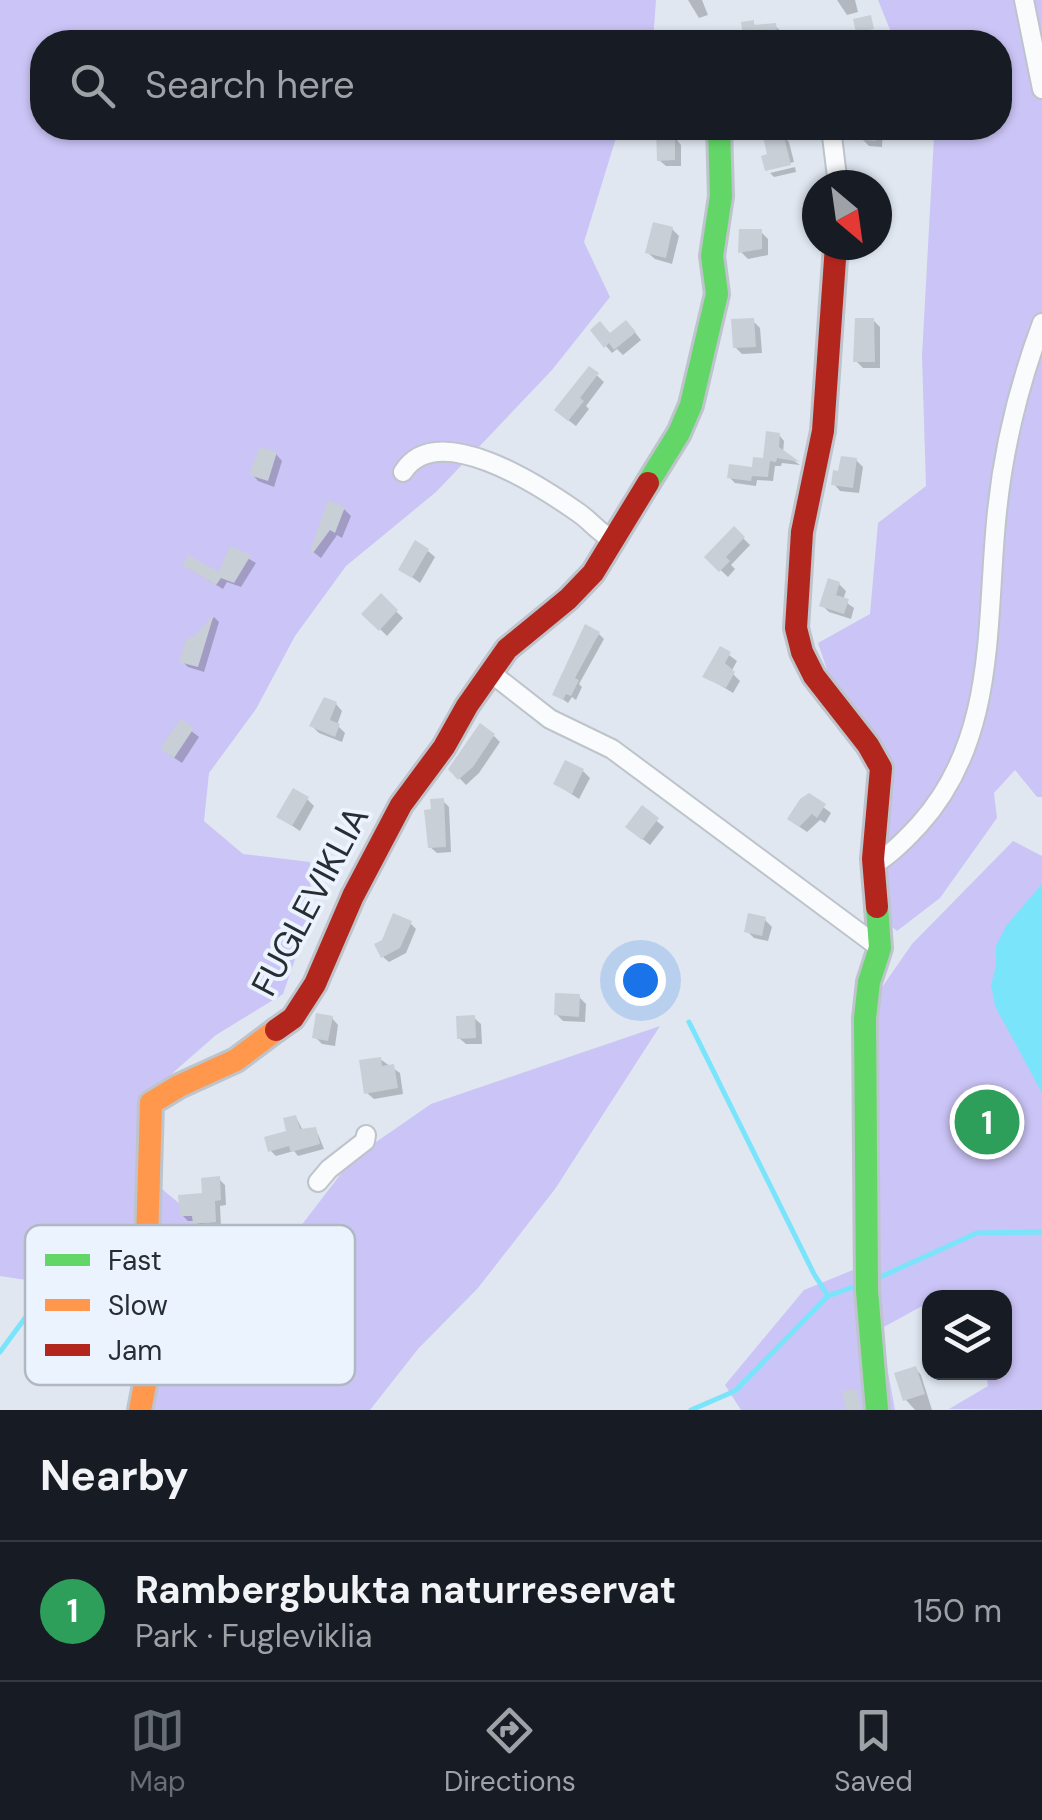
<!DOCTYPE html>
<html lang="en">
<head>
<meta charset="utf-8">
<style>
  :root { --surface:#171b24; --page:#20242c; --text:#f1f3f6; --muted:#9ea1a6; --line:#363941; --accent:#686e76 }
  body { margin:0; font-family:"DM Sans",sans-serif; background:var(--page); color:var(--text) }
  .controls { position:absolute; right:30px; bottom:30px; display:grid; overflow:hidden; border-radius:20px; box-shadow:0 2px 8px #0004 }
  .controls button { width:90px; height:90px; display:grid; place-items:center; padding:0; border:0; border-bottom:2px solid var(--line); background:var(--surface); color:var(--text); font:50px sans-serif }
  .compass { position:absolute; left:802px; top:170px; width:90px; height:90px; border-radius:50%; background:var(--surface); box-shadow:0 2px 8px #0004; rotate:151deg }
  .you { position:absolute; left:640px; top:980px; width:35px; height:35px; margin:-25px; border:8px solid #fff; border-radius:50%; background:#1a73e8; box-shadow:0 0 0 15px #1a73e833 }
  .badge { display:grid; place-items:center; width:65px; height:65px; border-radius:50%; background:var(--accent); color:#fff; font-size:32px; font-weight:700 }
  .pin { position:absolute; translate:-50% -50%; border:5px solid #fff; box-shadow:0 2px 10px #0006 }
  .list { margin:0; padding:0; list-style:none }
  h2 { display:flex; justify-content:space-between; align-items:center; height:130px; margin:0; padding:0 40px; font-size:42px }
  h2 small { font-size:32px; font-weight:400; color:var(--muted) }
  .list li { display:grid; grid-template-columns:65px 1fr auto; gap:30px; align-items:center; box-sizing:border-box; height:140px; padding:0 40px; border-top:2px solid var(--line) }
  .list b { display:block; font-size:38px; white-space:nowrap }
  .list p { margin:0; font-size:32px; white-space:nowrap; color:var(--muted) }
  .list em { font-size:32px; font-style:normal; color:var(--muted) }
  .icon { flex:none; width:55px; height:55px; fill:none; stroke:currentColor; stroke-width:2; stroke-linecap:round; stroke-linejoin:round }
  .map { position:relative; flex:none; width:1042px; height:1410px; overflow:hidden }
  .search { position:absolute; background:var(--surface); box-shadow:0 2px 8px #0004; left:30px; right:30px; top:30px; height:110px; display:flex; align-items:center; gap:25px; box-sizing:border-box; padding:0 35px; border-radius:40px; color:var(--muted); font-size:38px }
  .sheet { height:270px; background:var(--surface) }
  nav { display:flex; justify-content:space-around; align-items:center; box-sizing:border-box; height:140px; border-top:2px solid var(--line); background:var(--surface); font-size:28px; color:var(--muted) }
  nav a { display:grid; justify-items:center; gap:5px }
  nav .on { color:var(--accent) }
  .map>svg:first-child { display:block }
  .green { fill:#cbc4f6 }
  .water { fill:#7ae4fb }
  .shadow { fill:#0003 }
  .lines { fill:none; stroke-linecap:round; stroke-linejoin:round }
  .stream { stroke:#7ae4fb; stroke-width:5 }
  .building { fill:#c9cfd7 }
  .street-casing { stroke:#bec4cb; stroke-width:22 }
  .fast-casing { stroke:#bec4cb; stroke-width:28 }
  .slow-casing { stroke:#bec4cb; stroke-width:28 }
  .jam-casing { stroke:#bec4cb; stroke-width:28 }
  .street { stroke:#fafbfd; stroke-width:18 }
  .fast { stroke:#63d668; stroke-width:22 }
  .slow { stroke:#ff974d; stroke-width:22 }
  .jam { stroke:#b3261e; stroke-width:22 }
  .labels { text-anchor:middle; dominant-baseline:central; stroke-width:8; stroke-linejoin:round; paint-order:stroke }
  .street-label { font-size:35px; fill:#272d33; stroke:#eaf3fe }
  .key { fill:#eaf3fe; stroke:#b0b8c1; stroke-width:2.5 }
  .key-label { font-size:28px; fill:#272d33 }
</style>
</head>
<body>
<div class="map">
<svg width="1042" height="1410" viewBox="0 0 1042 1410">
  <rect width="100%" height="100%" fill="#e0e7f1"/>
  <!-- green -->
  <g class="green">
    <polygon points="0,0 656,0 653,42 42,42 42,128 619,128 584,242 610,297 552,370 436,492 346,566 295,636 256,709 209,773 204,821 243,854 310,862 311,913 283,994 216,1035 151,1092 161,1113 162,1189 216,1234 264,1246 294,1235 353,1158 431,1104 660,1026 555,1189 478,1288 418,1349 370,1410 128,1410 144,1348 146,1324 99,1291 0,1276"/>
    <polygon points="878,0 1042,0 1042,797 1037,797 1015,770 994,793 997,818 940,898 897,931 881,918 889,760 834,691 818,643 870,614 878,523 926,486 922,356 934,137 930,128 1000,128 1000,42 895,42"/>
    <polygon points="1013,841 1042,856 1042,1410 949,1409 988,1386 986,1373 1004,1372 1004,1298 930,1298 929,1308 924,1305 880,1329 895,1410 741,1410 725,1385 804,1290 875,1261 878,993 912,944"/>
  </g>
  <!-- water -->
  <polygon class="water" points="1042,884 1042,1093 995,1006 991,985 996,966 996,946 1006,926"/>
  <!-- shadow -->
  <g class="shadow">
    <polygon points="688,0 702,0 708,15 699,18"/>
    <polygon points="837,0 855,0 858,12 847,15"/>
    <polygon points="753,23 758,28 775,26 782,32 783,42 746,42 744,24"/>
    <polygon points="862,128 883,128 882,147 869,146 862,139"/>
    <polygon points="668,129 681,145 681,166 666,166 659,160"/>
    <polygon points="782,135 789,142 794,162 768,168 768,171 767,170 770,156"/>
    <polygon points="795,167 796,172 774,177 770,173"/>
    <polygon points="877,216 882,245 866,247 877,245"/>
    <polygon points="672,229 679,236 672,264 655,259 648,253"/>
    <polygon points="761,232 768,239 768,255 748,259 741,252"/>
    <polygon points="873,320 880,327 880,368 863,368 856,361"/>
    <polygon points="753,321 760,328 762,353 742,354 735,347"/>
    <polygon points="633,330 641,340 623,355 617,349 612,353 606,346 611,336"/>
    <polygon points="590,369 604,382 586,406 589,409 576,426 564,417"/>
    <polygon points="779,435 784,441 783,453 800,465 782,463 781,466 775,466 773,481 757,480 756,486 735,483 729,477 754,470 765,460"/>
    <polygon points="276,454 282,461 274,487 258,481 252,474"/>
    <polygon points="856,460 863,467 859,493 840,491 834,484"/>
    <polygon points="344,509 351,516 342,538 337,535 321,558 312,551"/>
    <polygon points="734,529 750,545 731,565 735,569 728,577 707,557"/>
    <polygon points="232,549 256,563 241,587 227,582 223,589 191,570 220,575"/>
    <polygon points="428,551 435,557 420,583 401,569"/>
    <polygon points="839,584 846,591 843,600 854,608 851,619 829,612 822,605"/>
    <polygon points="381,597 403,618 387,636 365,614"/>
    <polygon points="214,617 219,622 204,672 188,667 182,661 193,641"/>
    <polygon points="599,634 604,639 579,684 582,687 576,700 572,697 568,703 555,694"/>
    <polygon points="721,649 737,661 731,672 740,681 733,693 705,676"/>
    <polygon points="336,704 342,711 337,725 345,733 342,742 319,733 312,726"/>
    <polygon points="181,723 199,737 182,763 170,755"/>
    <polygon points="494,736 500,742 479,773 466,785 451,769"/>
    <polygon points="583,771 590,778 579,799 556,784"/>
    <polygon points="809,796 831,813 825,823 820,820 807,832 797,825"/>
    <polygon points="307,799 314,806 300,831 279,817"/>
    <polygon points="443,801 449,807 451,852 437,853 430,847"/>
    <polygon points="642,809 664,827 650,845 635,833"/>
    <polygon points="765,920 772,927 768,941 754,938 747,931"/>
    <polygon points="410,923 416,929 406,953 389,962 383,957"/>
    <polygon points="579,997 586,1004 585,1022 563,1021 556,1014"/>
    <polygon points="332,1018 338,1025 335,1046 322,1044 315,1037"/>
    <polygon points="474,1018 481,1024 482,1044 466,1044 459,1038"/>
    <polygon points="380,1059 400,1073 403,1094 374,1099 367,1093"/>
    <polygon points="296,1117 303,1131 312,1129 318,1134 324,1149 298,1156 294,1151 276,1156 271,1151 289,1133"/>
    <polygon points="219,1179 225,1185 226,1205 220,1206 221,1227 201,1229 195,1221 188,1221 182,1215"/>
    <polygon points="916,1369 921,1375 932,1410 915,1410 906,1400"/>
  </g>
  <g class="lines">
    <!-- stream -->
    <g class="stream">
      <polyline points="689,1022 814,1274 828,1296"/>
      <polyline points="878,1278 977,1233 1042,1232"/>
      <polyline points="0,1352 45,1291"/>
      <polyline points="691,1410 735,1391 828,1296 856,1286"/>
    </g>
  </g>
  <!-- building -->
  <g class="building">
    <polygon points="871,15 874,29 856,33 853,19"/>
    <polygon points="754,20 754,25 776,23 778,38 744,42 741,22"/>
    <polygon points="656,128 670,128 670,135 675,135 675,160 657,161"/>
    <polygon points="860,128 877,128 876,141 859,140"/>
    <polygon points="783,133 791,165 765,171 761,156 767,154 763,137"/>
    <polygon points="653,222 673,227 666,258 645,253"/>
    <polygon points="739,229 762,229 762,249 738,253"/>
    <polygon points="754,318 756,347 733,348 731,319"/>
    <polygon points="855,318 874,318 875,362 853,362"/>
    <polygon points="626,320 636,332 614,350 609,343 604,348 590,330 600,321 610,333"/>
    <polygon points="589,366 599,373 580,398 584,401 568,421 554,410"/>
    <polygon points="766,431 780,433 779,447 800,462 777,458 776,462 770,461 768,477 752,476 751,481 727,478 729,464 752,467 753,457 763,458"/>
    <polygon points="260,447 277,452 268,481 249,475"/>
    <polygon points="841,456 857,458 853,488 831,485 833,470 838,471"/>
    <polygon points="328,500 345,507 335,533 330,530 313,553 310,551"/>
    <polygon points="734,526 745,537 726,557 730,561 719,572 704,557"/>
    <polygon points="415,540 429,549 412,578 398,570"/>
    <polygon points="230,546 251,555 234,583 221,578 216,585 182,565 188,555 219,572"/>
    <polygon points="828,578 840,582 836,595 849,599 844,614 819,606"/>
    <polygon points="381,593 398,610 379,631 361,614"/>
    <polygon points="214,614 198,667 179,662 187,637 193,638"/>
    <polygon points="585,624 600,632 575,678 579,680 571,696 566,694 563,700 552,695"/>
    <polygon points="720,646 731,652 725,663 735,672 726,688 702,677"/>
    <polygon points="324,697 337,702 330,720 340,724 335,737 309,726"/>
    <polygon points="181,719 194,728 174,758 160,748"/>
    <polygon points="480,723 495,734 473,767 458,780 448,769"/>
    <polygon points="565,760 584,769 572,794 553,784"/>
    <polygon points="293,788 309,797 292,826 276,817"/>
    <polygon points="809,793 826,804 817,818 812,814 799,827 787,819 800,799"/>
    <polygon points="444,798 446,847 428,848 424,810 431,809 430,799"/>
    <polygon points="642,805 659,818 642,840 625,827"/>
    <polygon points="393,913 412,921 400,948 381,958 374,944 382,940"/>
    <polygon points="748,913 766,917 762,936 744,932"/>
    <polygon points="555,993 580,994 579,1017 554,1015"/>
    <polygon points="316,1013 333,1016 328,1041 312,1038"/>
    <polygon points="475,1015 476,1038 457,1039 456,1016"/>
    <polygon points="381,1057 382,1066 394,1064 398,1088 364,1094 359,1060"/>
    <polygon points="296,1115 300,1129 316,1127 320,1144 291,1152 289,1146 268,1152 264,1137 286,1131 283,1118"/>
    <polygon points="220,1176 221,1200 215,1201 216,1222 193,1224 192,1216 180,1216 178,1195 202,1193 201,1178"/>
    <polygon points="916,1366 925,1394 903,1401 894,1373"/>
    <polygon points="857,1389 861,1410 846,1410 842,1391"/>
  </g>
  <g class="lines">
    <defs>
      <g id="street">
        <polyline points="1024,0 1042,89"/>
        <polyline points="831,128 838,185"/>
        <path d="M403,472C437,418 540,486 576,511C589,519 599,533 613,540"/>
        <polyline points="491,673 550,719 612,749 880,948"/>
        <path d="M874,864C889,857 907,838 919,825C996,740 986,628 996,522C1002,454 1018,387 1042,323"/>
        <polyline points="318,1182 329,1169 365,1141 366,1135"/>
      </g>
      <g id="fast">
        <polyline points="648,483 679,433 691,405 717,294 712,256 721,196 719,128"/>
        <polyline points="877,907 880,948 869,982 865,1018 867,1291 877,1410"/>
      </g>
      <polyline id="slow" points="140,1410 158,1317 147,1242 151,1103 179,1086 236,1060 276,1030"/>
      <g id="jam">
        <polyline points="836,245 823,431 802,532 796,628 802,652 814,676 868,745 881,768 873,859 877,907"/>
        <polyline points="276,1030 293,1018 315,984 353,896 401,805 444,747 467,706 507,649 568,599 593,573 648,483"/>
      </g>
    </defs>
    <!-- street casing -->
    <use href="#street" class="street-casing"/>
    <!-- fast casing -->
    <use href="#fast" class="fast-casing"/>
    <!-- slow casing -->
    <use href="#slow" class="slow-casing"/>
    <!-- jam casing -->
    <use href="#jam" class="jam-casing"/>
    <!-- street -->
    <use href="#street" class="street"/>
    <!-- fast -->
    <use href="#fast" class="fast"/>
    <!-- slow -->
    <use href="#slow" class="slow"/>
    <!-- jam -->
    <use href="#jam" class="jam"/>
  </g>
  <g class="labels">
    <!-- street labels -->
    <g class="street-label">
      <text transform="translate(310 901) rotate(-62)">FUGLEVIKLIA</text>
    </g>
  </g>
  <!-- legend -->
  <rect x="25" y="1225" width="330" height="160" rx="15" class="key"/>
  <rect x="45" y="1254" width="45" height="12" fill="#63d668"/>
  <rect x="45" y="1299" width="45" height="12" fill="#ff974d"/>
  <rect x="45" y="1344" width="45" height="12" fill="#b3261e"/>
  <g class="key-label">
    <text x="108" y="1270">Fast</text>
    <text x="108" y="1315">Slow</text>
    <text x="108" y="1360">Jam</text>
  </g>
</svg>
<div class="controls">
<button><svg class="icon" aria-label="layers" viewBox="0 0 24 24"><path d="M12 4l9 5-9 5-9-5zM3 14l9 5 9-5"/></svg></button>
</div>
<svg class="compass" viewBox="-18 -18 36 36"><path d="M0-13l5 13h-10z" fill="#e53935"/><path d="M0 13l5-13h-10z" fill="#9ea1a6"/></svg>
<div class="you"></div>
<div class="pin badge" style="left:987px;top:1122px;background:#2e9e5b">1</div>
<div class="search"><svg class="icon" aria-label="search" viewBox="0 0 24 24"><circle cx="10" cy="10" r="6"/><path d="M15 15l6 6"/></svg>Search here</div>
</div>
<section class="sheet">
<h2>Nearby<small></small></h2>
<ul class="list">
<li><span class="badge" style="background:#2e9e5b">1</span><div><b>Rambergbukta naturreservat</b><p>Park · Fugleviklia</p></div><em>150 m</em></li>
</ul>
</section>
<nav>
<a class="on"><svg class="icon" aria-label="map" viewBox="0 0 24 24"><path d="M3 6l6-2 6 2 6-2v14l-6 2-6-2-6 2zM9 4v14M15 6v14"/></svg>Map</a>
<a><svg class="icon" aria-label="directions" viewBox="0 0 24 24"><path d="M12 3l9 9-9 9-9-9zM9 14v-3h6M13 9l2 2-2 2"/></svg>Directions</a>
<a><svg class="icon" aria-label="saved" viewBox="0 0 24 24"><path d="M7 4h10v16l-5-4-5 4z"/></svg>Saved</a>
</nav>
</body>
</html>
